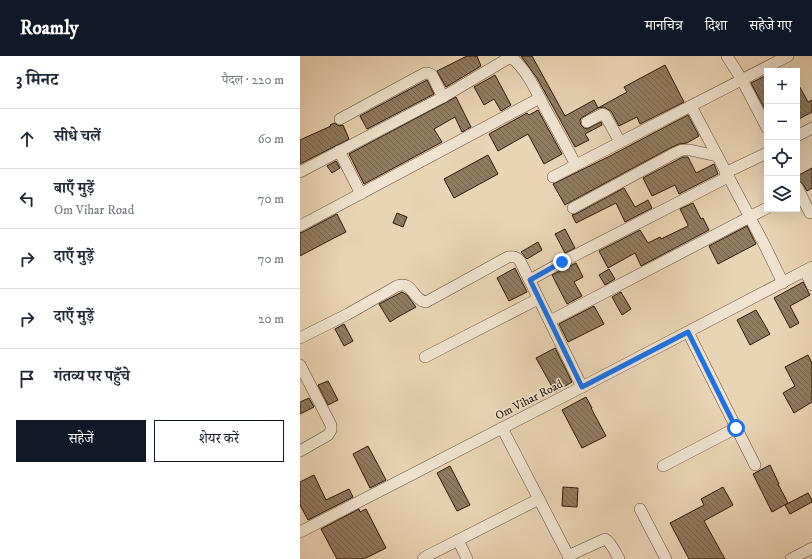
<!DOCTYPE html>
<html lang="hi">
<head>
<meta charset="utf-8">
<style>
  :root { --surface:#fff; --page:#f2f2f3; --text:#1f2937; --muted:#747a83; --line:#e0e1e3; --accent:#111827 }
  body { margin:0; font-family:"IM FELL DW Pica","Noto Serif Devanagari",serif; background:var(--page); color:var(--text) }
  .controls { position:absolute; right:12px; top:12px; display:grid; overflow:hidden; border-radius:0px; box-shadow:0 4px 16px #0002 }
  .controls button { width:36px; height:36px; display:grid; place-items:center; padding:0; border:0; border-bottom:1px solid var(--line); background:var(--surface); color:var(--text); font:20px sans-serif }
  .stop { position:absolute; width:12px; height:12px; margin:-9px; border:3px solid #1a73e8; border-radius:50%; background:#fff }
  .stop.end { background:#1a73e8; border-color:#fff; box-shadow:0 1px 4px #0008 }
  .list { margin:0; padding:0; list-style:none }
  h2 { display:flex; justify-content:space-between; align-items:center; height:52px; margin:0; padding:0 16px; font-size:17px }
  h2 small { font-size:13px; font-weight:400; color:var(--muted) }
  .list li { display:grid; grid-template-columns:26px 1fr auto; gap:12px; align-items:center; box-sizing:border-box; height:60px; padding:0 16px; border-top:1px solid var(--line) }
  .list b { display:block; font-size:15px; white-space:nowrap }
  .list p { margin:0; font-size:13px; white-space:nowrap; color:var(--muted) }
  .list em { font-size:13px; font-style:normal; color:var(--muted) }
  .actions { display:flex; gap:8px; padding:12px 16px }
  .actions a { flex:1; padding:9px 0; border:1px solid var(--accent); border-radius:0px; text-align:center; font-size:14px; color:var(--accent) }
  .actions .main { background:var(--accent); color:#fff }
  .icon { flex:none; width:22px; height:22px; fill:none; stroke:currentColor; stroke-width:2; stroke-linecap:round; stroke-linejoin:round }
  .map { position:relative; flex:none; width:512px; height:503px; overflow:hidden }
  header { display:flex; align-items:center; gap:24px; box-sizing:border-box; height:56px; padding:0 20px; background:var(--accent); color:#fff }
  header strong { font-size:19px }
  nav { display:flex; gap:22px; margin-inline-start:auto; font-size:14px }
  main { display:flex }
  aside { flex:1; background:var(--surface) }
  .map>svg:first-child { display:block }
  .building { fill:url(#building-back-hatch); stroke:#301a06 }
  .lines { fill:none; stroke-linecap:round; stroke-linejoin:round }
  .minor-casing { stroke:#5e4832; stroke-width:12 }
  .minor { stroke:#f1e3cf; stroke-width:11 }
  .route { stroke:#1a73e8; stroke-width:5 }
  .labels { text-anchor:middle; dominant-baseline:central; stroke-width:3; stroke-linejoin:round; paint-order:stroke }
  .street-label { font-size:12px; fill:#301a06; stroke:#f1e3cf }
</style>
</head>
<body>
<header>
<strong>Roamly</strong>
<nav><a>मानचित्र</a><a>दिशा</a><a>सहेजे गए</a></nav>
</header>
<main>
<aside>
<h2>3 मिनट<small>पैदल · 220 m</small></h2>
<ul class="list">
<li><svg class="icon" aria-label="ahead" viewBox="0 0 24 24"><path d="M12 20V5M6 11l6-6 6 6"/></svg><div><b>सीधे चलें</b></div><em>60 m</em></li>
<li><svg class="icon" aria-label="left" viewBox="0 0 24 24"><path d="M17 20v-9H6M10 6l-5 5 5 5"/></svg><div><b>बाएँ मुड़ें</b><p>Om Vihar Road</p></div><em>70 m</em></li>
<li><svg class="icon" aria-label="right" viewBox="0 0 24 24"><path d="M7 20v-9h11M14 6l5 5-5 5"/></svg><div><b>दाएँ मुड़ें</b></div><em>70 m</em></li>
<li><svg class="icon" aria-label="right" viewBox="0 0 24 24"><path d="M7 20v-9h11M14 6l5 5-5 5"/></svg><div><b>दाएँ मुड़ें</b></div><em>20 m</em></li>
<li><svg class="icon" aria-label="arrive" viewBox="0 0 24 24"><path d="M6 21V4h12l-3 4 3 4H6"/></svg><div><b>गंतव्य पर पहुँचे</b></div></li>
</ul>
<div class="actions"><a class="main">सहेजें</a><a>शेयर करें</a></div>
</aside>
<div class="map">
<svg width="512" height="503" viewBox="0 0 512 503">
  <defs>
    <pattern id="building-back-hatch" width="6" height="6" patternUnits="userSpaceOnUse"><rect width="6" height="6" fill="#907b61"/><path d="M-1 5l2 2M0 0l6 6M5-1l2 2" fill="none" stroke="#76644e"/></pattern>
  </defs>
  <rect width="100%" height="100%" fill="#e9d4b5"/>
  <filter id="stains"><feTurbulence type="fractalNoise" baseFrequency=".005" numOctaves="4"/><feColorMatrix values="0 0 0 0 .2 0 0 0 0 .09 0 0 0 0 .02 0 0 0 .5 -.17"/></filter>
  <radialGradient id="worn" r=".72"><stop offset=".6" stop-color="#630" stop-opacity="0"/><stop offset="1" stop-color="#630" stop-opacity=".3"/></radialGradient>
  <!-- building -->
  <g class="building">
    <polygon points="167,0 177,0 181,10 146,31 137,15"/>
    <polygon points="221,0 232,0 265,60 294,44 298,52 281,62 280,65 281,69 284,72 287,73 301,66 302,69 285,78 289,84 275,91 237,22"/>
    <polygon points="365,9 384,46 340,68 337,61 319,70 311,55 304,51 298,52 327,36 324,31"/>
    <polygon points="195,19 211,49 201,55 194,43 184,49 174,31"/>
    <polygon points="467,19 467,57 451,27"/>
    <polygon points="127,24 134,38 67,73 60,60"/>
    <polygon points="497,26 508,46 512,44 512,56 497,64"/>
    <polygon points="156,41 171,71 162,76 155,61 134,73 142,86 64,128 49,98"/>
    <polygon points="238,54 262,98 244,108 228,78 198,95 189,78 227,57 229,59"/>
    <polygon points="388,59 399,80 387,87 379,88 370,92 270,146 265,149 253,128 310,100"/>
    <polygon points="34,67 39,70 43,69 49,83 0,108 0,84 31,70 30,69"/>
    <polygon points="188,99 198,118 154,142 144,123"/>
    <polygon points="383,101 388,101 396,117 414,108 418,118 379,138 375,129 352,140 343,122"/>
    <polygon points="36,105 40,112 32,117 27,110"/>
    <polygon points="512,112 512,132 507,135 503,128 499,125 497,120"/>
    <polygon points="324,132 335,151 348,144 352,152 325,166 316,147 276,167 272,159 276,158"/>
    <polygon points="393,147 401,163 403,162 409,174 341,210 335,197 308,212 299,195 340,174 348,187 360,181 361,183 388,170 388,169 380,153"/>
    <polygon points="97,157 107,161 103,171 93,167"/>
    <polygon points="37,158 46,176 34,182 0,200 0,177 3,176"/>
    <polygon points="447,170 456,188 418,208 409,190"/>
    <polygon points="265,173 275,192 265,197 255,178"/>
    <polygon points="238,186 242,194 227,203 221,196"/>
    <polygon points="276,207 283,221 274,226 282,240 267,248 252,219"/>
    <polygon points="215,212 227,236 209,245 197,222"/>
    <polygon points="309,213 315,223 305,229 299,219"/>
    <polygon points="503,226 510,239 490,250 499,267 490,272 474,242"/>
    <polygon points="102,236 107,239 116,251 98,261 90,266 79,248 100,237"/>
    <polygon points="321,236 331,253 322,259 312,241"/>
    <polygon points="294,250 304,268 268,286 259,268"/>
    <polygon points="456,254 470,278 450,289 437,264"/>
    <polygon points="44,268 53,285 44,290 35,273"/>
    <polygon points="255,292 272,326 255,336 236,302"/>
    <polygon points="508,299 512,307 512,346 494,357 483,337 495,330 485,311"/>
    <polygon points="28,325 38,344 28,349 18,329"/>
    <polygon points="286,341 292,352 291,352 306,380 282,392 262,354"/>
    <polygon points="9,342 14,351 0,358 0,346"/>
    <polygon points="68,390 86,424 70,432 53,398"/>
    <polygon points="470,409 479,428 478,428 488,447 472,456 453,418"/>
    <polygon points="150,410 170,449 157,455 137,417"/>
    <polygon points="14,419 26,444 49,433 53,441 8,464 0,449 0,426"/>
    <polygon points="263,431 278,432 277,451 262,450"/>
    <polygon points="423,431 433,449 404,465 425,503 389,503 370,467 404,449 401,443"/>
    <polygon points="508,437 512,444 512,446 490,458 485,449"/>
    <polygon points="59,453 60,456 66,453 86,492 64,503 37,503 21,473"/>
  </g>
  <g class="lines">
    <defs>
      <g id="minor">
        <polyline points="427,0 442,24 467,72"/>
        <polyline points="391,50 465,190 483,227"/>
        <polyline points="40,63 125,17 128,17 132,19 143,41"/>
        <polyline points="287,66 302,58 305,59 320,86"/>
        <polyline points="497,80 512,72"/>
        <polyline points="39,95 61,138"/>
        <path d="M0,116L143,41L207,3L212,2C227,14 237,37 246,54C256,72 266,90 276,109"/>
        <polyline points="425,117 467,97"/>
        <polyline points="253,121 276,109 488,0"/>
        <polyline points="497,131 510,157"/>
        <polyline points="273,152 373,98 382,94 390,94 417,100"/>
        <polyline points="0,170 240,42"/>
        <polyline points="505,215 512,229"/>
        <polyline points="230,224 262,206 428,121"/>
        <polyline points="250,265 467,152"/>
        <polyline points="388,276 455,409"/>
        <path d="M0,282L48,258L97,230C113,224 112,244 126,246L208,201C214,200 217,201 220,205L282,331"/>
        <polyline points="125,301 238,243"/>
        <polyline points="0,309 31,369 31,374 28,379 0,395"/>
        <polyline points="202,372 270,503"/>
        <polyline points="363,410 436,372"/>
        <polyline points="340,453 366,503"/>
        <polyline points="0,476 282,331 512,211"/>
        <polyline points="158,484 167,503"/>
        <path d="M268,500L305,483C312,487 315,496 319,503"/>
        <polyline points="123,503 127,500 239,443"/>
        <polyline points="491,503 512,492"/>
      </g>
    </defs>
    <!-- minor casing -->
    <use href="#minor" class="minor-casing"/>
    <!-- minor -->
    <use href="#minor" class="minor"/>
  </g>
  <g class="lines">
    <!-- route -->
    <polyline class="route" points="262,206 230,224 282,331 388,276 436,372"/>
  </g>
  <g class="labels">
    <!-- street labels -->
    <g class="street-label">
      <text transform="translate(229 344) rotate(-27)">Om Vihar Road</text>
    </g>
  </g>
  <rect width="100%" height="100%" filter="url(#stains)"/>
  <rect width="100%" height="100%" fill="url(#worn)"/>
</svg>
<div class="controls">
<button>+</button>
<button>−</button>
<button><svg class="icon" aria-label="locate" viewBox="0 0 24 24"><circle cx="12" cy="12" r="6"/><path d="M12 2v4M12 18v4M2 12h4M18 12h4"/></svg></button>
<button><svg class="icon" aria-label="layers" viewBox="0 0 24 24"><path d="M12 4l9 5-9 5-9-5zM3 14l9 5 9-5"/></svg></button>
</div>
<div class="stop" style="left:436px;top:372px"></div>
<div class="stop end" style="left:262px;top:206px"></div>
</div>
</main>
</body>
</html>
